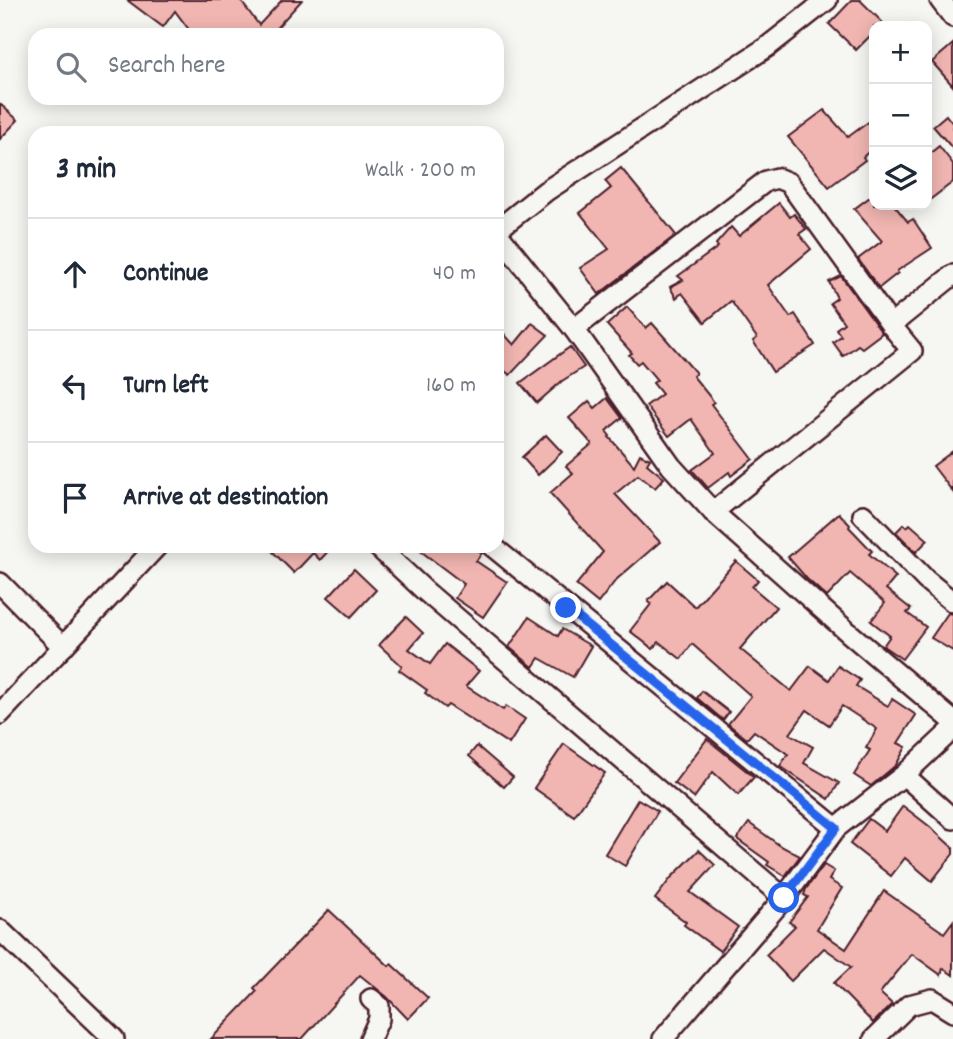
<!DOCTYPE html>
<html lang="en">
<head>
<meta charset="utf-8">
<style>
  :root { --surface:#fff; --page:#f2f2f3; --text:#1f2937; --muted:#747a83; --line:#e0e1e3 }
  body { margin:0; font-family:Dekko,sans-serif; background:var(--page); color:var(--text) }
  .controls { position:absolute; right:21px; top:21px; display:grid; overflow:hidden; border-radius:14px; box-shadow:0 4px 18px #0003 }
  .controls button { width:63px; height:63px; display:grid; place-items:center; padding:0; border:0; border-bottom:2px solid var(--line); background:var(--surface); color:var(--text); font:35px sans-serif }
  .stop { position:absolute; width:21px; height:21px; margin:-16px; border:5px solid #2563eb; border-radius:50%; background:#fff }
  .stop.end { background:#2563eb; border-color:#fff; box-shadow:0 2px 7px #0008 }
  .list { margin:0; padding:0; list-style:none }
  h2 { display:flex; justify-content:space-between; align-items:center; height:91px; margin:0; padding:0 28px; font-size:30px }
  h2 small { font-size:23px; font-weight:400; color:var(--muted) }
  .list li { display:grid; grid-template-columns:46px 1fr auto; gap:21px; align-items:center; box-sizing:border-box; height:112px; padding:0 28px; border-top:2px solid var(--line) }
  .list b { display:block; font-size:26px; white-space:nowrap }
  .list em { font-size:23px; font-style:normal; color:var(--muted) }
  .icon { flex:none; width:38px; height:38px; fill:none; stroke:currentColor; stroke-width:2; stroke-linecap:round; stroke-linejoin:round }
  .map { position:relative; flex:none; width:953px; height:1039px; overflow:hidden }
  .search { position:absolute; background:var(--surface); box-shadow:0 4px 18px #0003; left:28px; top:28px; width:476px; height:77px; display:flex; align-items:center; gap:18px; box-sizing:border-box; padding:0 24px; border-radius:21px; color:var(--muted); font-size:26px }
  .panel { position:absolute; background:var(--surface); box-shadow:0 4px 18px #0003; left:28px; top:126px; width:476px; height:427px; border-radius:21px }
  .map>svg:first-child { display:block }
  .building { fill:#f1b6b1; stroke:#4a1f2b; stroke-width:2 }
  .lines { fill:none; stroke-linecap:round; stroke-linejoin:round }
  .minor-casing { stroke:#4a1f2b; stroke-width:24 }
  .minor { stroke:#f6f6f2; stroke-width:19 }
  .route { stroke:#2563eb; stroke-width:9 }
</style>
</head>
<body>
<div class="map">
<svg width="953" height="1039" viewBox="0 0 953 1039">
  <rect width="100%" height="100%" fill="#f6f6f2"/>
  <filter id="ink" filterUnits="userSpaceOnUse"><feTurbulence type="fractalNoise" baseFrequency=".0143" numOctaves="2"/><feDisplacementMap in="SourceGraphic" scale="14" xChannelSelector="R" yChannelSelector="G"/><feConvolveMatrix kernelMatrix="1 2 1 2 8 2 1 2 1" color-interpolation-filters="sRGB"/></filter>
  <g filter="url(#ink)">
    <!-- building -->
    <g class="building">
      <polygon points="127,0 240,0 259,25 282,0 302,0 270,35 193,35 175,11 163,27"/>
      <polygon points="852,0 860,0 883,23 880,26 874,26 874,32 856,50 829,24"/>
      <polygon points="953,44 953,86 932,62"/>
      <polygon points="0,104 18,120 0,139"/>
      <polygon points="824,110 848,137 874,118 874,147 863,157 865,160 829,187 788,137"/>
      <polygon points="946,115 953,124 953,149 933,126"/>
      <polygon points="939,146 953,164 953,182 927,202 927,156"/>
      <polygon points="621,168 676,235 599,294 580,268 609,249 580,213 611,188 605,181"/>
      <polygon points="874,194 874,205 894,205 908,222 913,219 932,248 897,271 898,273 879,288 858,259 882,241 854,209"/>
      <polygon points="779,203 790,217 794,214 806,229 799,234 811,249 768,285 790,317 795,314 815,345 773,372 753,341 757,338 731,301 705,322 682,293 676,298 670,287 683,280 678,276 718,247 716,244 731,227 739,236"/>
      <polygon points="841,276 882,333 862,348 858,345 843,356 833,342 841,336 836,329 844,323 830,303 837,298 829,282"/>
      <polygon points="627,307 646,328 652,323 696,373 693,376 714,402 711,404 753,459 731,476 729,472 708,488 692,470 715,453 691,419 669,436 646,406 662,394 653,383 657,380 641,361 637,364 629,355 632,353 607,325"/>
      <polygon points="532,323 548,335 510,375 497,365 497,326 514,345"/>
      <polygon points="570,347 584,367 562,381 537,403 520,383"/>
      <polygon points="607,398 622,418 606,431 610,436 609,437 634,466 640,454 650,459 647,464 664,478 655,488 638,475 615,494 660,542 616,580 598,603 576,585 603,552 550,493 573,473 566,466 592,444 569,418 589,401 595,408"/>
      <polygon points="546,435 562,452 538,475 522,457"/>
      <polygon points="953,451 953,492 933,466"/>
      <polygon points="839,513 850,525 849,527 872,551 869,554 896,577 886,589 911,609 907,613 926,627 902,659 883,646 890,636 871,621 885,603 850,573 827,597 807,579 788,557"/>
      <polygon points="904,524 907,527 910,524 928,540 916,552 896,532"/>
      <polygon points="267,546 333,546 320,560 313,553 294,573"/>
      <polygon points="414,546 473,546 482,553 476,561 507,582 483,617 455,598 464,584"/>
      <polygon points="736,561 758,580 752,587 776,607 740,649 791,691 810,666 829,680 838,666 860,680 856,686 888,706 892,699 916,715 898,743 906,747 896,765 871,786 854,775 870,750 866,748 877,729 842,706 829,725 807,710 790,734 813,747 804,763 839,783 829,799 780,766 788,754 754,731 747,739 728,724 751,696 692,644 681,659 659,642 653,649 630,631 651,604 648,601 667,581 695,607"/>
      <polygon points="354,569 376,590 351,617 328,597"/>
      <polygon points="948,613 953,614 953,651 931,638"/>
      <polygon points="406,617 423,633 409,649 430,664 445,644 479,671 466,686 503,710 506,706 525,719 509,744 448,705 445,708 425,693 427,690 399,670 402,666 379,645"/>
      <polygon points="529,617 558,636 562,629 591,646 573,677 539,658 533,667 509,647"/>
      <polygon points="702,691 729,712 723,720 697,698"/>
      <polygon points="707,739 754,777 738,795 713,772 694,798 674,783"/>
      <polygon points="564,744 605,773 574,816 534,788"/>
      <polygon points="477,746 513,777 504,787 469,756"/>
      <polygon points="638,799 658,811 625,866 605,854"/>
      <polygon points="903,806 929,826 953,848 953,854 932,881 905,858 891,876 850,844 869,819 885,831"/>
      <polygon points="749,823 779,845 800,856 785,876 767,865 769,862 737,839"/>
      <polygon points="699,850 715,865 690,892 738,927 720,951 684,925 686,922 655,899 671,878"/>
      <polygon points="824,865 834,871 829,880 842,888 817,929 846,949 884,891 944,933 953,921 953,975 943,968 941,975 912,954 880,993 892,1004 873,1023 834,983 851,967 824,948 791,981 766,955 795,926 789,922 808,897 804,895 806,889"/>
      <polygon points="329,910 389,966 391,964 428,998 408,1019 387,997 360,975 302,1039 211,1039 257,991 254,988"/>
    </g>
    <g class="lines">
      <defs>
        <g id="minor">
          <polyline points="940,0 953,17"/>
          <polyline points="497,230 546,191 767,47 827,0"/>
          <polyline points="497,233 574,329 671,466 713,512 849,633 953,721"/>
          <polyline points="574,329 766,181 777,178 789,183 891,325"/>
          <polyline points="713,512 912,351 891,325 953,275"/>
          <polyline points="863,515 926,580 953,602"/>
          <polyline points="377,546 424,590 784,898"/>
          <polyline points="492,546 836,828"/>
          <polyline points="0,583 63,647"/>
          <polyline points="0,714 157,546"/>
          <polyline points="904,775 953,819"/>
          <polyline points="0,930 114,1039"/>
          <polyline points="370,1039 379,1019 379,1006 371,999"/>
          <polyline points="663,1039 784,898 836,828 904,775 953,729"/>
          <polyline points="874,1039 909,1005 932,999 953,1012"/>
        </g>
      </defs>
      <!-- minor casing -->
      <use href="#minor" class="minor-casing"/>
      <!-- minor -->
      <use href="#minor" class="minor"/>
    </g>
  </g>
  <g class="lines" filter="url(#ink)">
    <!-- route -->
    <polyline class="route" points="566,608 836,828 784,898"/>
  </g>
</svg>
<div class="controls">
<button>+</button>
<button>−</button>
<button><svg class="icon" aria-label="layers" viewBox="0 0 24 24"><path d="M12 4l9 5-9 5-9-5zM3 14l9 5 9-5"/></svg></button>
</div>
<div class="stop" style="left:784px;top:898px"></div>
<div class="stop end" style="left:566px;top:608px"></div>
<div class="search"><svg class="icon" aria-label="search" viewBox="0 0 24 24"><circle cx="10" cy="10" r="6"/><path d="M15 15l6 6"/></svg>Search here</div>
<section class="panel">
<h2>3 min<small>Walk · 200 m</small></h2>
<ul class="list">
<li><svg class="icon" aria-label="ahead" viewBox="0 0 24 24"><path d="M12 20V5M6 11l6-6 6 6"/></svg><div><b>Continue</b></div><em>40 m</em></li>
<li><svg class="icon" aria-label="left" viewBox="0 0 24 24"><path d="M17 20v-9H6M10 6l-5 5 5 5"/></svg><div><b>Turn left</b></div><em>160 m</em></li>
<li><svg class="icon" aria-label="arrive" viewBox="0 0 24 24"><path d="M6 21V4h12l-3 4 3 4H6"/></svg><div><b>Arrive at destination</b></div></li>
</ul>
</section>
</div>
</body>
</html>
